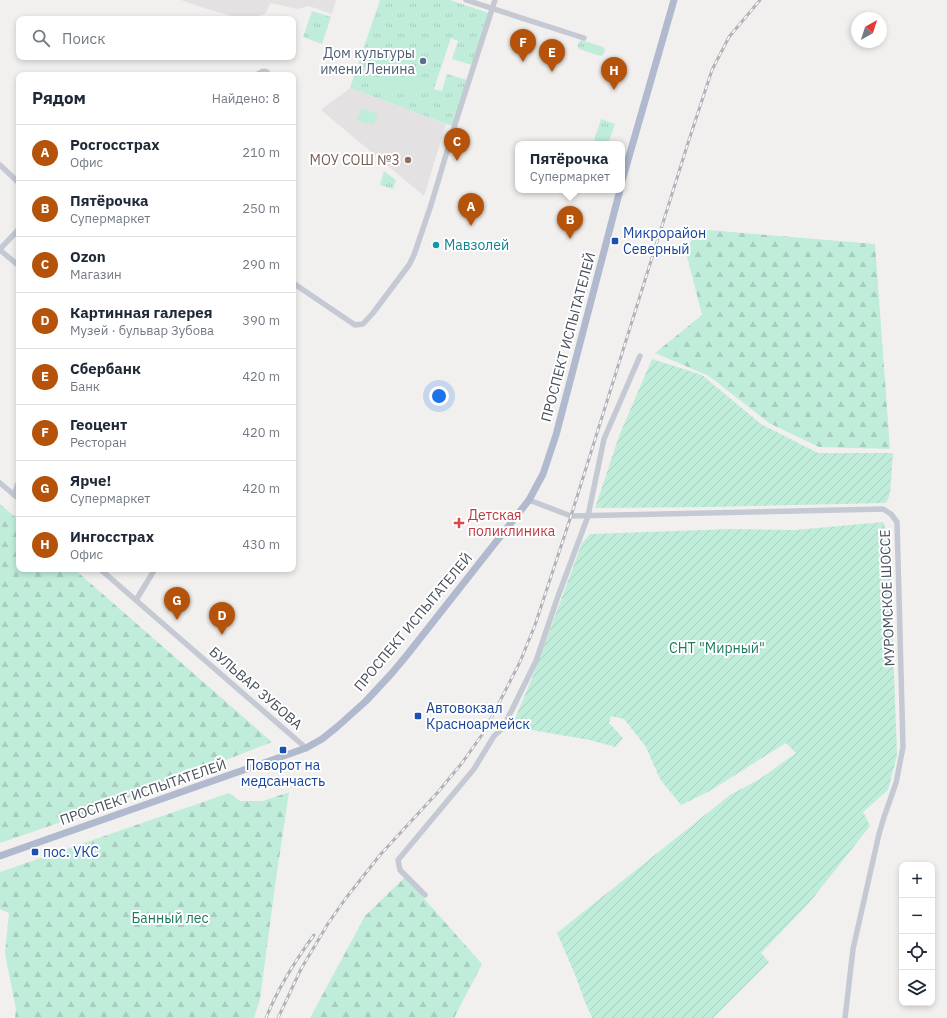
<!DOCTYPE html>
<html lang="ru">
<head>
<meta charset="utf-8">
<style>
  :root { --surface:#fff; --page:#f6f6f7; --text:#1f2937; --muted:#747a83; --line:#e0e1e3; --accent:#b45309 }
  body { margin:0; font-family:"IBM Plex Sans",sans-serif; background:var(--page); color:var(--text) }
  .controls { position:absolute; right:12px; bottom:12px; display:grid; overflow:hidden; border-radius:8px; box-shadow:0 2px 6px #0003 }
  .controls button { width:36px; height:36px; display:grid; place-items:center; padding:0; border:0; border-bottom:1px solid var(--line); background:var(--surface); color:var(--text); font:20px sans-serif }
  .compass { position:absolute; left:851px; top:12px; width:36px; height:36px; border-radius:50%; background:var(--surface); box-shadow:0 2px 6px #0003; rotate:39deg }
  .you { position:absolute; left:439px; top:396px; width:14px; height:14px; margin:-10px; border:3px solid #fff; border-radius:50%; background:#1a73e8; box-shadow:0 0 0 6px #1a73e833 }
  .badge { display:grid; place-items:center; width:26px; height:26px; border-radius:50%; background:var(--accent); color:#fff; font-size:13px; font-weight:700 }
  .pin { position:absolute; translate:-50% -33px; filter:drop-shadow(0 1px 2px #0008) }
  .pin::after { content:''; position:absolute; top:21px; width:14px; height:12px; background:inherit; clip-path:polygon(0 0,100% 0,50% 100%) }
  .popup { position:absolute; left:515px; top:141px; width:110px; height:52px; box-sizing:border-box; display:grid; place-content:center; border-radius:8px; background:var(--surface); filter:drop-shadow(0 1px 3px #0005); font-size:13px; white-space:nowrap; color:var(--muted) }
  .popup b { font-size:15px; color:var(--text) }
  .popup::after { content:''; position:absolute; left:50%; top:100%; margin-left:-8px; border:8px solid transparent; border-top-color:var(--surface) }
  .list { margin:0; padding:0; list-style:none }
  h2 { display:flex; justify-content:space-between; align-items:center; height:52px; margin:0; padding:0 16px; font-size:17px }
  h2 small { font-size:13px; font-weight:400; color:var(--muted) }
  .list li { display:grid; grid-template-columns:26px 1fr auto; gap:12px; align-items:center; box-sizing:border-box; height:56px; padding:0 16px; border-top:1px solid var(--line) }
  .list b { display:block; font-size:15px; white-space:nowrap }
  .list p { margin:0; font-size:13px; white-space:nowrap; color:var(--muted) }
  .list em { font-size:13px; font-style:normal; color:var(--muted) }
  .icon { flex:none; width:22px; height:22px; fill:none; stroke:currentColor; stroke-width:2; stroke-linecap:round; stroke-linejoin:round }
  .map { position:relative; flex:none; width:947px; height:1018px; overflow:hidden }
  .search { position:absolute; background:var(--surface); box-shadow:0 2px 6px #0003; left:16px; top:16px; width:280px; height:44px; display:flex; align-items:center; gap:10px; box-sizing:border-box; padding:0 14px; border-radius:8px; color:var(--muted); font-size:15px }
  .panel { position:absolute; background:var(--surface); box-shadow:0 2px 6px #0003; left:16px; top:72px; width:280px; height:500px; border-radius:8px }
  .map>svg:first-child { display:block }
  .education { fill:#e3e1e1 }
  .grass { fill:url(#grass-tufts) }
  .forest { fill:url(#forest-firs) }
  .garden { fill:url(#garden-furrows) }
  .pitch { fill:#c0edda }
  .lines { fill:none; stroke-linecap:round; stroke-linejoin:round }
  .minor { stroke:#c4c9d3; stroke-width:5.5 }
  .major { stroke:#b0b9cd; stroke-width:7 }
  .rail-casing { stroke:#b2b3b9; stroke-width:3 }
  .rail { stroke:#fff; stroke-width:1.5; stroke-dasharray:4.5; stroke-linecap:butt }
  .service-dot { fill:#5c6f8a; stroke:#fff; stroke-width:1.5 }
  .education-dot { fill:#8d6e63; stroke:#fff; stroke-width:1.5 }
  .transit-dot { fill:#1a4fb4; stroke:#fff; stroke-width:1.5 }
  .culture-dot { fill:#0f9aa8; stroke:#fff; stroke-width:1.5 }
  .health-dot { fill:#e0444e; stroke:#fff; stroke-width:1.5 }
  .labels { text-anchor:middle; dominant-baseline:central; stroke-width:4; stroke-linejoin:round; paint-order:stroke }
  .service-label { font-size:14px; fill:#4e5e75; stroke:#fff; text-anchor:end }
  .education-label { font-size:14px; fill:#785e54; stroke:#fff; text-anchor:end }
  .transit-label { font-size:14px; fill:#164399; stroke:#fff; text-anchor:start }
  .culture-label { font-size:14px; fill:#0d838f; stroke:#fff; text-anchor:start }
  .street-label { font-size:14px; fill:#484f5c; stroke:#fff }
  .health-label { font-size:14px; fill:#be3a42; stroke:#fff; text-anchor:start }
  .park-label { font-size:14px; fill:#1c7a5d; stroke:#fff }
</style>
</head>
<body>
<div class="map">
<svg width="947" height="1018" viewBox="0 0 947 1018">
  <defs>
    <pattern id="grass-tufts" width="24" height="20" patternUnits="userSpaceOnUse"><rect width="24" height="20" fill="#c0edda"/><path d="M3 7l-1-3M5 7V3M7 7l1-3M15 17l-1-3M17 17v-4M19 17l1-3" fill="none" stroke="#a6cdbe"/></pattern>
    <pattern id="forest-firs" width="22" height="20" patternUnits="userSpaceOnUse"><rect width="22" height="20" fill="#c0edda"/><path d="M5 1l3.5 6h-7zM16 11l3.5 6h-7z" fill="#a6cdbe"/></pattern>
    <pattern id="garden-furrows" width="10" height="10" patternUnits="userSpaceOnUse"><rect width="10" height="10" fill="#c0edda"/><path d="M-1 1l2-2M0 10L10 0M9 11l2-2" fill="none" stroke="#a6cdbe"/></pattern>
  </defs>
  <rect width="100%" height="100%" fill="#f2f0ef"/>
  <!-- education -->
  <g class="education">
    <polygon points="181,0 336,0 332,14 309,6 297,9 270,3 266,13 256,17 244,16 235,17 204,8"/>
    <polygon points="350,88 446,124 424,196 321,110"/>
  </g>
  <!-- grass -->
  <g class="grass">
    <polygon points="380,0 450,0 489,13 472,65 452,59 458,41 451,38 434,89 442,91 447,74 467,80 452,126 350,88"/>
    <polygon points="312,11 331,17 322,44 303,37"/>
    <path d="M582,40L603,47L605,49L604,54L601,56L579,49C577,46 578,41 582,40Z"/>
    <polygon points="601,119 615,124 608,144 593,144"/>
    <polygon points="384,171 396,180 393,189 380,185"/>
  </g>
  <!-- forest -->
  <g class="forest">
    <polygon points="697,229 875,244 890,449 819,447 769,423 709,376 655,353 702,315 686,252"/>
    <polygon points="0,504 19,520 19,569 74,569 272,742 105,807 0,843"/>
    <polygon points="289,792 276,879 260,999 254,1018 15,1018 16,1010 5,953 9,913 0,909 0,872 229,793 240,801 263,801"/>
    <polygon points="405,877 482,964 454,1018 310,1018 365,916"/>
  </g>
  <!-- garden -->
  <g class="garden">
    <polygon points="652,359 702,375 761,424 818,453 893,453 890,494 886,503 711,507 595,508 619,436"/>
    <polygon points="883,522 889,535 897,756 888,790 863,812 870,826 809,903 761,953 769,962 713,1018 592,1018 585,1002 576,977 557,933 730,795 760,779 796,753 786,743 708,792 681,805 660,779 646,747 624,719 611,716 609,723 623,738 615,747 590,740 537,731 512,726 532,678 582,543 590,534 733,529 795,530"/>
  </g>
  <!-- pitch -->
  <g class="pitch">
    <polygon points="383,70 418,83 413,98 377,85"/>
    <polygon points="361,108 378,114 374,125 357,120"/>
  </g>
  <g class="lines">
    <!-- minor -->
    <g class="minor">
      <polyline points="466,0 584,38"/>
      <path d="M257,75C260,72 263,70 267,72"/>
      <polyline points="0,165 19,183"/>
      <polyline points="0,249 19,229"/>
      <polyline points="0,250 19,266"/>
      <polyline points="293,283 355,325 363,324 373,313 409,265 414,255 431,205 457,118 495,0"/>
      <polyline points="0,483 19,499"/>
      <polyline points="14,495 19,481"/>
      <polyline points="529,500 571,516 883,509 891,514 897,522 903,747 896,783 884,817 879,834 853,949 845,1018"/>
      <polyline points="100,569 306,748"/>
      <polyline points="136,600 155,569"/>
      <polyline points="425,895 400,870 398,860 474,769 494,736 503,728 536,661 557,599 588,516 604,439 640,356"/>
    </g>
    <!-- major -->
    <g class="major">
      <polyline points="622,181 674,0"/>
      <polyline points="0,856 306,748 322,739 337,727 366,701 392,673 407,655 529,500 543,474 556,435 620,190"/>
    </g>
    <defs>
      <g id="rail">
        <path d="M266,1018C278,988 295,961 314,935"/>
        <polyline points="278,1018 301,969 329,922 346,898 380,855 438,792 462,763 484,732 520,662 535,625 571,516 688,143 712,70 729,37 760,0"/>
      </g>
    </defs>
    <!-- rail casing -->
    <use href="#rail" class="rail-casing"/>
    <!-- rail -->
    <use href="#rail" class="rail"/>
  </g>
  <!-- markers -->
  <circle class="service-dot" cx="423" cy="61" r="4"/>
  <circle class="education-dot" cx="408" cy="160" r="4"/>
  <g class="transit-dot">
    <rect x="611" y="237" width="8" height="8" rx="2"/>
    <rect x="414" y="712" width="8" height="8" rx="2"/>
    <rect x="279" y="746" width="8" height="8" rx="2"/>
    <rect x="31" y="848" width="8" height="8" rx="2"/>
  </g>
  <circle class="culture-dot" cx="436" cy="245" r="4"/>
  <path class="health-dot" d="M457 517h4v4h4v4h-4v4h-4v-4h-4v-4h4z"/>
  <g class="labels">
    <!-- service labels -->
    <g class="service-label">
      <text x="415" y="53">Дом культуры<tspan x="415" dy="16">имени Ленина</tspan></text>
    </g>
    <!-- education labels -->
    <g class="education-label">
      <text x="400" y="160">МОУ СОШ №3</text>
    </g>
    <!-- transit labels -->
    <g class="transit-label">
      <text x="623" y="233">Микрорайон<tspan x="623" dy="16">Северный</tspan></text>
      <text x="426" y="708">Автовокзал<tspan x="426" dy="16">Красноармейск</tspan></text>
      <text x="283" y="765" text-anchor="middle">Поворот на<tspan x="283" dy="16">медсанчасть</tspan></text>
      <text x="43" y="852">пос. УКС</text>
    </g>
    <!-- culture labels -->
    <g class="culture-label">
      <text x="444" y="245">Мавзолей</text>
    </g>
    <!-- street labels -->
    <g class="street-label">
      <text transform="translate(568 337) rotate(-75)">ПРОСПЕКТ ИСПЫТАТЕЛЕЙ</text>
      <text transform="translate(887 598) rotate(-92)">МУРОМСКОЕ ШОССЕ</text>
      <text transform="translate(413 622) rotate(-50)">ПРОСПЕКТ ИСПЫТАТЕЛЕЙ</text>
      <text transform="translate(256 688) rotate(41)">БУЛЬВАР ЗУБОВА</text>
      <text transform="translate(143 792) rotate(-19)">ПРОСПЕКТ ИСПЫТАТЕЛЕЙ</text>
    </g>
    <!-- health labels -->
    <g class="health-label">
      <text x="468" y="515">Детская<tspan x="468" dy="16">поликлиника</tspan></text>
    </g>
    <!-- park labels -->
    <g class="park-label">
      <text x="717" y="648">СНТ "Мирный"</text>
      <text x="170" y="918">Банный лес</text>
    </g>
  </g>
</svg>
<div class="controls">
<button>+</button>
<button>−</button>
<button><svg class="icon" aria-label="locate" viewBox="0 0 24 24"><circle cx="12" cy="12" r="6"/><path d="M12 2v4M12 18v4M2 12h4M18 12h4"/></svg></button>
<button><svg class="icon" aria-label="layers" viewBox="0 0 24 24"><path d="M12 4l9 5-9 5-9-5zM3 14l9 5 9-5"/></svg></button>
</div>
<svg class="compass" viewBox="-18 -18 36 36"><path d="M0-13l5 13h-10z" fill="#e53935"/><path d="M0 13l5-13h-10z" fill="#747a83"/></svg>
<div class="you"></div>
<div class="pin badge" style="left:471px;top:226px">A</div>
<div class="pin badge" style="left:570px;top:239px">B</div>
<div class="popup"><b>Пятёрочка</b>Супермаркет</div>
<div class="pin badge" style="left:457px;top:161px">C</div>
<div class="pin badge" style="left:222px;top:635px">D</div>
<div class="pin badge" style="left:552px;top:72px">E</div>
<div class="pin badge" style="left:523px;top:62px">F</div>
<div class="pin badge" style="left:177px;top:620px">G</div>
<div class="pin badge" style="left:614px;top:90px">H</div>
<div class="search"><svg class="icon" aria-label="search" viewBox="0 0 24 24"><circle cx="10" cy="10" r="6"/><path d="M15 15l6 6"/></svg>Поиск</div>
<section class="panel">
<h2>Рядом<small>Найдено: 8</small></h2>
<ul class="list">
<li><span class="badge">A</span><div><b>Росгосстрах</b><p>Офис</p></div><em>210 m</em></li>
<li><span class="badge">B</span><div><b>Пятёрочка</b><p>Супермаркет</p></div><em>250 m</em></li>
<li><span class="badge">C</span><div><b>Ozon</b><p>Магазин</p></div><em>290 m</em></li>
<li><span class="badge">D</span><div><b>Картинная галерея</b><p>Музей · бульвар Зубова</p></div><em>390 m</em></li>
<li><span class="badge">E</span><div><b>Сбербанк</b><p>Банк</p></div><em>420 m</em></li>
<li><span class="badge">F</span><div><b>Геоцент</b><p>Ресторан</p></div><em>420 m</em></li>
<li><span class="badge">G</span><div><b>Ярче!</b><p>Супермаркет</p></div><em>420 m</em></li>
<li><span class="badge">H</span><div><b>Ингосстрах</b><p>Офис</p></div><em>430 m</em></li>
</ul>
</section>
</div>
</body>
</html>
